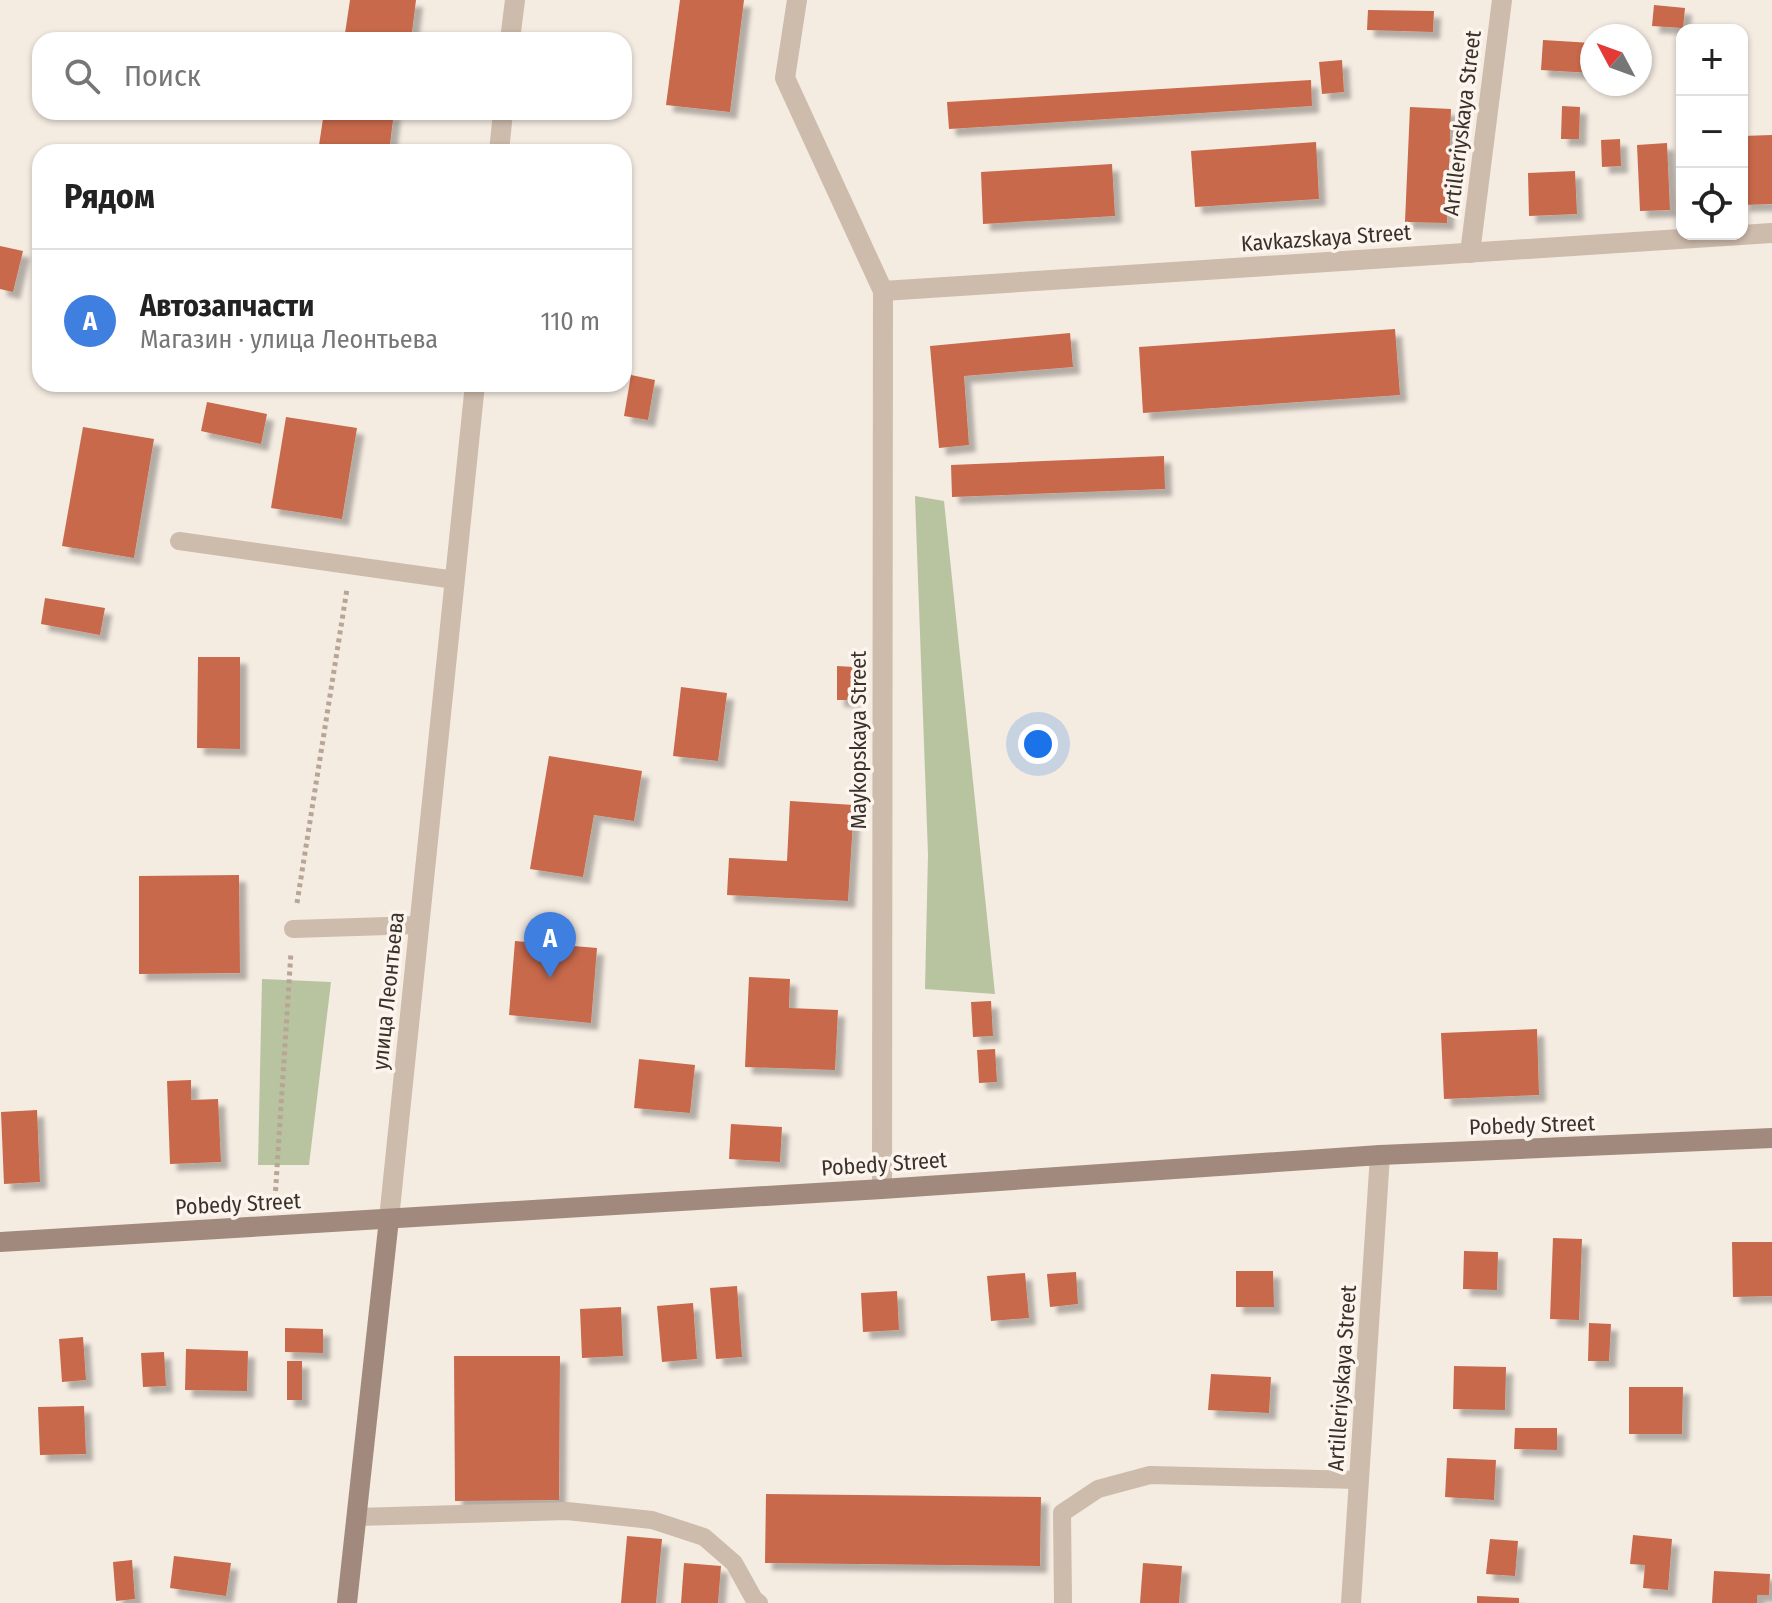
<!DOCTYPE html>
<html lang="ru">
<head>
<meta charset="utf-8">
<style>
  :root { --surface:#fff; --page:#f2f2f2; --text:#222; --muted:#767676; --line:#e0e0e0; --accent:#db2777 }
  body { margin:0; font-family:"Fira Sans Condensed",sans-serif; background:var(--page); color:var(--text) }
  .controls { position:absolute; right:24px; top:24px; display:grid; overflow:hidden; border-radius:16px; box-shadow:0 2px 6px #0004 }
  .controls button { width:72px; height:72px; display:grid; place-items:center; padding:0; border:0; border-bottom:2px solid var(--line); background:var(--surface); color:var(--text); font:40px sans-serif }
  .compass { position:absolute; left:1580px; top:24px; width:72px; height:72px; border-radius:50%; background:var(--surface); box-shadow:0 2px 6px #0004; rotate:311deg }
  .you { position:absolute; left:1038px; top:744px; width:28px; height:28px; margin:-20px; border:6px solid #fff; border-radius:50%; background:#1a73e8; box-shadow:0 0 0 12px #1a73e833 }
  .badge { display:grid; place-items:center; width:52px; height:52px; border-radius:50%; background:var(--accent); color:#fff; font-size:26px; font-weight:700 }
  .pin { position:absolute; translate:-50% -66px; filter:drop-shadow(0 2px 4px #0008) }
  .pin::after { content:''; position:absolute; top:42px; width:28px; height:24px; background:inherit; clip-path:polygon(0 0,100% 0,50% 100%) }
  .list { margin:0; padding:0; list-style:none }
  h2 { display:flex; justify-content:space-between; align-items:center; height:104px; margin:0; padding:0 32px; font-size:34px }
  h2 small { font-size:26px; font-weight:400; color:var(--muted) }
  .list li { display:grid; grid-template-columns:52px 1fr auto; gap:24px; align-items:center; box-sizing:border-box; height:144px; padding:0 32px; border-top:2px solid var(--line) }
  .list b { display:block; font-size:30px; white-space:nowrap }
  .list p { margin:0; font-size:26px; white-space:nowrap; color:var(--muted) }
  .list em { font-size:26px; font-style:normal; color:var(--muted) }
  .icon { flex:none; width:44px; height:44px; fill:none; stroke:currentColor; stroke-width:2; stroke-linecap:round; stroke-linejoin:round }
  .map { position:relative; flex:none; width:1772px; height:1603px; overflow:hidden }
  .search { position:absolute; background:var(--surface); box-shadow:0 2px 6px #0004; left:32px; top:32px; width:600px; height:88px; display:flex; align-items:center; gap:20px; box-sizing:border-box; padding:0 28px; border-radius:24px; color:var(--muted); font-size:30px }
  .panel { position:absolute; background:var(--surface); box-shadow:0 2px 6px #0004; left:32px; top:144px; width:600px; height:248px; border-radius:24px }
  .map>svg:first-child { display:block }
  .green { fill:#b8c4a0 }
  .building { fill:#c8694b; filter:url(#shadow) }
  .lines { fill:none; stroke-linecap:round; stroke-linejoin:round }
  .path { stroke:#b9a596; stroke-width:5; stroke-dasharray:4 4; stroke-linecap:butt }
  .lane { stroke:#cdbbac; stroke-width:18 }
  .street { stroke:#cdbbac; stroke-width:20 }
  .secondary { stroke:#a18a7d; stroke-width:20 }
  .labels { text-anchor:middle; dominant-baseline:central; stroke-width:7; stroke-linejoin:round; paint-order:stroke }
  .street-label { font-size:22px; fill:#3b302b; stroke:#fbf5ee }
</style>
</head>
<body>
<div class="map">
<svg width="1772" height="1603" viewBox="0 0 1772 1603">
  <defs>
    <filter id="shadow"><feDropShadow dx="7" dy="7" stdDeviation="2" flood-color="#0004"/></filter>
  </defs>
  <rect width="100%" height="100%" fill="#f4ebe1"/>
  <!-- green -->
  <g class="green">
    <polygon points="915,496 944,501 995,994 925,989 928,854"/>
    <polygon points="262,979 331,982 309,1165 258,1165"/>
  </g>
  <!-- building -->
  <g class="building">
    <polygon points="350,0 416,0 411,40 344,40"/>
    <polygon points="680,0 744,0 730,112 666,105"/>
    <polygon points="1654,5 1685,8 1683,28 1652,26"/>
    <polygon points="1368,10 1434,11 1433,32 1367,30"/>
    <polygon points="1543,40 1592,43 1591,73 1541,70"/>
    <polygon points="1342,60 1344,92 1322,94 1319,62"/>
    <polygon points="1311,80 1312,106 949,129 947,102"/>
    <polygon points="1562,106 1580,107 1579,139 1561,139"/>
    <polygon points="1410,107 1451,109 1447,223 1405,222"/>
    <polygon points="324,112 394,112 389,152 318,152"/>
    <polygon points="1772,135 1772,204 1742,205 1742,136"/>
    <polygon points="1620,139 1621,166 1602,167 1601,140"/>
    <polygon points="1316,142 1319,199 1195,207 1191,151"/>
    <polygon points="1667,143 1670,210 1640,211 1637,145"/>
    <polygon points="1112,164 1115,216 983,224 981,172"/>
    <polygon points="1575,171 1577,214 1529,216 1528,173"/>
    <polygon points="0,246 23,251 13,292 0,289"/>
    <polygon points="1395,329 1400,395 1143,413 1139,347"/>
    <polygon points="1070,333 1073,367 964,376 969,445 939,448 930,346"/>
    <polygon points="631,375 655,380 648,420 624,416"/>
    <polygon points="207,402 267,414 261,444 201,431"/>
    <polygon points="286,417 357,428 342,519 271,508"/>
    <polygon points="83,427 154,439 134,558 62,546"/>
    <polygon points="1164,456 1165,489 952,497 951,465"/>
    <polygon points="45,598 105,608 100,635 41,624"/>
    <polygon points="198,657 240,657 240,749 197,748"/>
    <polygon points="837,666 854,667 854,700 837,700"/>
    <polygon points="681,687 727,693 718,761 673,756"/>
    <polygon points="549,756 642,771 634,821 594,815 583,877 530,869"/>
    <polygon points="790,801 854,805 848,901 727,895 729,858 787,861"/>
    <polygon points="239,875 240,973 139,974 139,876"/>
    <polygon points="515,941 597,948 591,1023 509,1015"/>
    <polygon points="749,977 790,979 789,1008 838,1010 835,1070 745,1067"/>
    <polygon points="991,1001 993,1036 973,1037 971,1002"/>
    <polygon points="1537,1029 1539,1095 1444,1099 1441,1033"/>
    <polygon points="995,1049 997,1082 979,1083 977,1050"/>
    <polygon points="639,1059 695,1065 690,1113 634,1108"/>
    <polygon points="191,1080 191,1100 218,1099 221,1162 170,1164 167,1081"/>
    <polygon points="37,1110 40,1182 4,1184 1,1112"/>
    <polygon points="731,1124 782,1127 780,1162 729,1159"/>
    <polygon points="1553,1238 1582,1239 1579,1320 1550,1319"/>
    <polygon points="1732,1242 1772,1242 1772,1296 1733,1297"/>
    <polygon points="1464,1251 1498,1252 1497,1290 1463,1289"/>
    <polygon points="1236,1271 1273,1271 1274,1307 1236,1307"/>
    <polygon points="1076,1272 1078,1304 1050,1307 1047,1274"/>
    <polygon points="1025,1273 1029,1318 991,1321 987,1276"/>
    <polygon points="737,1286 742,1357 716,1359 710,1288"/>
    <polygon points="897,1291 899,1330 863,1332 861,1293"/>
    <polygon points="693,1303 697,1359 662,1362 657,1306"/>
    <polygon points="621,1307 623,1356 582,1358 580,1309"/>
    <polygon points="1589,1323 1611,1324 1609,1361 1588,1361"/>
    <polygon points="285,1328 323,1329 323,1353 285,1352"/>
    <polygon points="83,1337 86,1380 62,1382 59,1339"/>
    <polygon points="186,1349 248,1351 247,1391 185,1390"/>
    <polygon points="164,1352 166,1386 143,1387 141,1353"/>
    <polygon points="454,1356 560,1356 559,1500 455,1501"/>
    <rect x="287" y="1361" width="15" height="39"/>
    <polygon points="1454,1366 1506,1367 1505,1410 1453,1409"/>
    <polygon points="1211,1374 1271,1377 1269,1413 1208,1410"/>
    <polygon points="1629,1387 1683,1387 1682,1434 1629,1434"/>
    <polygon points="84,1406 86,1454 40,1455 38,1407"/>
    <polygon points="1515,1428 1557,1428 1557,1450 1514,1449"/>
    <polygon points="1447,1458 1496,1460 1494,1500 1445,1497"/>
    <polygon points="766,1494 1041,1497 1040,1566 765,1563"/>
    <polygon points="1633,1535 1672,1539 1668,1590 1643,1588 1645,1565 1630,1564"/>
    <polygon points="627,1536 662,1539 656,1603 621,1603"/>
    <polygon points="1490,1539 1518,1541 1515,1576 1486,1574"/>
    <polygon points="174,1556 231,1563 226,1596 170,1588"/>
    <polygon points="132,1560 135,1599 116,1601 113,1562"/>
    <polygon points="684,1563 721,1566 718,1603 681,1603"/>
    <polygon points="1143,1563 1182,1566 1179,1603 1140,1603"/>
    <polygon points="1714,1571 1770,1574 1769,1595 1757,1595 1757,1603 1712,1603"/>
    <polygon points="1477,1596 1519,1598 1519,1603 1477,1603"/>
  </g>
  <g class="lines">
    <!-- path -->
    <g class="path">
      <polyline points="297,903 347,589"/>
      <polyline points="275,1199 291,952"/>
    </g>
    <!-- lane -->
    <g class="lane">
      <polyline points="179,541 455,580"/>
      <polyline points="293,929 419,925"/>
      <polyline points="357,1517 567,1511 652,1520 704,1537 734,1563 754,1599 759,1603"/>
      <polyline points="1063,1603 1062,1513 1098,1489 1150,1475 1359,1480"/>
    </g>
    <!-- street -->
    <g class="street">
      <polyline points="797,0 785,78 883,291 882,1189"/>
      <polyline points="510,40 515,0"/>
      <polyline points="499,152 503,112"/>
      <polyline points="1470,253 1502,0"/>
      <polyline points="883,291 1772,233"/>
      <polyline points="389,1219 475,384"/>
      <polyline points="1351,1603 1380,1155"/>
    </g>
    <!-- secondary -->
    <g class="secondary">
      <polyline points="0,1242 882,1189 1380,1155 1772,1138"/>
      <polyline points="347,1603 389,1219"/>
    </g>
  </g>
  <g class="labels">
    <!-- street labels -->
    <g class="street-label">
      <text transform="translate(1462 123) rotate(-83)">Artilleriyskaya Street</text>
      <text transform="translate(1326 238) rotate(-4)">Kavkazskaya Street</text>
      <text transform="translate(858 740) rotate(-90)">Maykopskaya Street</text>
      <text transform="translate(388 991) rotate(-84)">улица Леонтьева</text>
      <text transform="translate(1532 1125) rotate(-2)">Pobedy Street</text>
      <text transform="translate(884 1164) rotate(-4)">Pobedy Street</text>
      <text transform="translate(238 1204) rotate(-3)">Pobedy Street</text>
      <text transform="translate(1342 1378) rotate(-86)">Artilleriyskaya Street</text>
    </g>
  </g>
</svg>
<div class="controls">
<button>+</button>
<button>−</button>
<button><svg class="icon" aria-label="locate" viewBox="0 0 24 24"><circle cx="12" cy="12" r="6"/><path d="M12 2v4M12 18v4M2 12h4M18 12h4"/></svg></button>
</div>
<svg class="compass" viewBox="-18 -18 36 36"><path d="M0-13l5 13h-10z" fill="#e53935"/><path d="M0 13l5-13h-10z" fill="#767676"/></svg>
<div class="you"></div>
<div class="pin badge" style="left:550px;top:978px;background:#3f7fe0">A</div>
<div class="search"><svg class="icon" aria-label="search" viewBox="0 0 24 24"><circle cx="10" cy="10" r="6"/><path d="M15 15l6 6"/></svg>Поиск</div>
<section class="panel">
<h2>Рядом<small></small></h2>
<ul class="list">
<li><span class="badge" style="background:#3f7fe0">A</span><div><b>Автозапчасти</b><p>Магазин · улица Леонтьева</p></div><em>110 m</em></li>
</ul>
</section>
</div>
</body>
</html>
